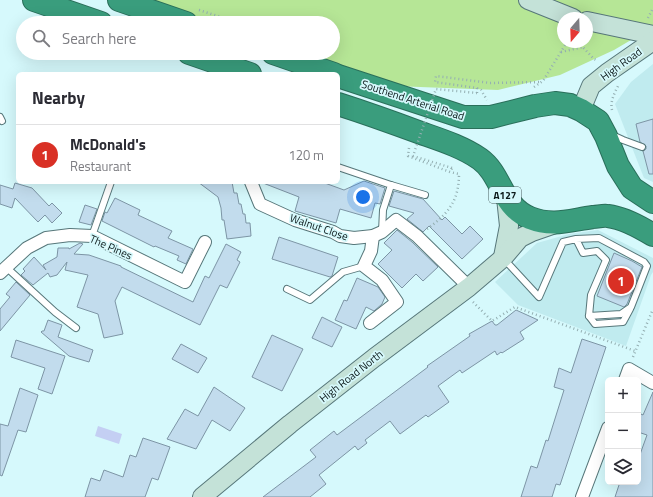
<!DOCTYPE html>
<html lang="en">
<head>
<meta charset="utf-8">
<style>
  :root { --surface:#fff; --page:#f7f7f7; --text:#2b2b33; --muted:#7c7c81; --line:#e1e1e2; --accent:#d93025 }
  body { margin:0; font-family:"Titillium Web",sans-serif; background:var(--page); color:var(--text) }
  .controls { position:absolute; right:12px; bottom:12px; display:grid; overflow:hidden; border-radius:6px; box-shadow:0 4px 16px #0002 }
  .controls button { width:36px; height:36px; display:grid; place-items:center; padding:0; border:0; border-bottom:1px solid var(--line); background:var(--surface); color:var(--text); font:20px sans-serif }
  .compass { position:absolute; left:557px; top:12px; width:36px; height:36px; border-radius:50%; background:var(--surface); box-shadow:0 4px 16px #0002; rotate:199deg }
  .you { position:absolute; left:363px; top:197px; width:14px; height:14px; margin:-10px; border:3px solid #fff; border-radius:50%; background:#1a73e8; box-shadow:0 0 0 6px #1a73e833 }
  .badge { display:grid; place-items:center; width:26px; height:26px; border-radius:50%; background:var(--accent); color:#fff; font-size:13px; font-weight:700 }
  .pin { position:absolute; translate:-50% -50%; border:2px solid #fff; box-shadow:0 1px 4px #0006 }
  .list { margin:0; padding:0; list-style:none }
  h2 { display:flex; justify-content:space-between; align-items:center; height:52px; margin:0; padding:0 16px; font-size:17px }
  h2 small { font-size:13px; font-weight:400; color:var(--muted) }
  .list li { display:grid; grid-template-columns:26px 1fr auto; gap:12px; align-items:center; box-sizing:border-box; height:60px; padding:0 16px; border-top:1px solid var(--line) }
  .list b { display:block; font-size:15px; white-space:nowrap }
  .list p { margin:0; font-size:13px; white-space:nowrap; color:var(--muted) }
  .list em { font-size:13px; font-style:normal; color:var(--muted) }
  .icon { flex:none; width:22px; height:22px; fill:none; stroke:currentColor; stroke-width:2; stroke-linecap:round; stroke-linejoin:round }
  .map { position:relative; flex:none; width:653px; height:497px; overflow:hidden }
  .search { position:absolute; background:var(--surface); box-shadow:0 4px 16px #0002; left:16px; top:16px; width:324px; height:44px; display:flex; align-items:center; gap:10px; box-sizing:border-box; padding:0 14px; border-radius:22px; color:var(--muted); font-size:15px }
  .panel { position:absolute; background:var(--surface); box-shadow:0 4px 16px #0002; left:16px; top:72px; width:324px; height:112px; border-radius:6px }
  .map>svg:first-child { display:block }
  .built { fill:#c0ebef }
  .green { fill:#b6e696; fill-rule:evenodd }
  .water { fill:#c4cff3 }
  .building { fill:#c2dced; stroke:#7d95a5 }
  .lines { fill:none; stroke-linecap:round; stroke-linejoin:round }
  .lane-casing { stroke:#57777a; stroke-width:8 }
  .street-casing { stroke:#57777a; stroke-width:14 }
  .secondary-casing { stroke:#57777a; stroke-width:20 }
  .highway-casing { stroke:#2a6f5a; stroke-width:24 }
  .path { stroke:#94afb2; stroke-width:2.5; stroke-dasharray:1 3; stroke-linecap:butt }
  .lane { stroke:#fff; stroke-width:6 }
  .street { stroke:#fff; stroke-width:12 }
  .secondary { stroke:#c4e2d8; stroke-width:18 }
  .highway { stroke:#3a9d7d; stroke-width:22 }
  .path-bridge { stroke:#94afb2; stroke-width:2.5; stroke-dasharray:1 3; stroke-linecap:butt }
  .labels { text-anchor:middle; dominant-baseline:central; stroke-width:3.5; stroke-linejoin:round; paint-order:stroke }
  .shield { fill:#d6f9fc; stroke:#495c5e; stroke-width:1 }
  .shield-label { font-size:10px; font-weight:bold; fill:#0c191a }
  .street-label { font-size:11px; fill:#0c191a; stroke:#d6f9fc }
</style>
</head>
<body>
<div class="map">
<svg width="653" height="497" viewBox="0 0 653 497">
  <rect width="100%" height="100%" fill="#d6f9fc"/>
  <!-- built -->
  <g class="built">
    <polygon points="653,64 653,182 644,178 615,104 631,82"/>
    <polygon points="598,230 653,258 653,272 651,275 626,346 518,305 495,282 537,243 569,234"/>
  </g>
  <!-- green -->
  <path class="green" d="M144,0H653V27L614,50L560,75L498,90L394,86L299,53H333V23H211ZM563,18H587V42H563Z"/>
  <!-- water -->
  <polygon class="water" points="98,426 122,434 119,444 95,436"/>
  <!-- building -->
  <g class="building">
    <polygon points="653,119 653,174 649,174 643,151 646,149 646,146 640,142 636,124"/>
    <polygon points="364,181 385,188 380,204 375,203 371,218 340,209 336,223 295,211 299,197 263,183 322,182 344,190"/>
    <polygon points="198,182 232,182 234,193 237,193 239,204 241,204 243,214 245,214 246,223 250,223 251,236 227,239 224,220 222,220 221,208 218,197"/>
    <polygon points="15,183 32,188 49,206 52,203 62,213 52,223 45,215 38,222 15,198 12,208 0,204 0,185 13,189"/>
    <polygon points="394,191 423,199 442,220 445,217 462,234 470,226 483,239 462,259 429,226 423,232 407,219 414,213 389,206"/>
    <polygon points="115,198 140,210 138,215 172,231 168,238 193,249 186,264 177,260 179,256 155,246 154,247 102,221 105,212 107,213"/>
    <polygon points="85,205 97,209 91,225 79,222"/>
    <polygon points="397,230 412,242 438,267 423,281 416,274 402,288 378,264 392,250 384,243"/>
    <polygon points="279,237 338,257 332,276 330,277 272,259"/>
    <polygon points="80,243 83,244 74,254 89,255 121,266 121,267 193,302 205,276 209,278 226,244 241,252 237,260 240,262 227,288 220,285 200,325 122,287 115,301 123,334 104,338 98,314 77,307 88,275 65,270 67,262 57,275 50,277 48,273 33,285 21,275 25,271 23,269 34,257 46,270 43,265 57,257 58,248 69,248 69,249"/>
    <polygon points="614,253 632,261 642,267 627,304 624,307 597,296"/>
    <polygon points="357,278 378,287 385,297 382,304 374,311 366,307 356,329 335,320 344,300 347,301"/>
    <polygon points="16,282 30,295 0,331 0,309 10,297 6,294"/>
    <polygon points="516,310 538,320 520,332 524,339 502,353 501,352 497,355 495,351 462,373 460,370 438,386 449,402 428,417 426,415 400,434 390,421 365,440 367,443 358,450 355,446 319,475 326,484 310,497 263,497 316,457 310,450 334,431 337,435 428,367 427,366 470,336 469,334 492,321 495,325 497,325"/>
    <polygon points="322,317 342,327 332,347 312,338"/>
    <polygon points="48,320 62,325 58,337 93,350 89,362 69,356 41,332 42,331 44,331"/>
    <polygon points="272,335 303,349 282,391 252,377"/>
    <polygon points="582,339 606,347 560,485 556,484 552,497 521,497 531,466 537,468 546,440 548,441 564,390 554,387 559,368 571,373"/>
    <polygon points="16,340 65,356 52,394 38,389 45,368 11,357"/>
    <polygon points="181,344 207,358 198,373 172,359"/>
    <polygon points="214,387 245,408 230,431 212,420 196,449 167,439 185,409 198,416"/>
    <polygon points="20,388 38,395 26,432 18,430 2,476 0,475 0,424 8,426"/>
    <polygon points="653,392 653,497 615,497 620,482 638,482 638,460 647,435 638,432 638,421 641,414 643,415"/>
    <polygon points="143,438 170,447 158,480 152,478 145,497 85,497 91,478 100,481 104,470 123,477 130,455 136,457"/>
  </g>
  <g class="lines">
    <defs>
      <g id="lane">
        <polyline points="0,117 2,121"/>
        <polyline points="612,135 623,140 642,147"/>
        <polyline points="338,167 391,185 383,210 382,232"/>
        <polyline points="391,185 425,195"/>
        <polyline points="92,236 111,182"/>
        <polyline points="504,259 539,297 563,242 576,239 583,253 597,251 606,260 591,295 589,316 621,314 631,307 647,266 644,262 599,238 576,239"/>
        <polyline points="6,267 55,312 76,328"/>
        <polyline points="287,289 310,300 343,272 364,266"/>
        <polyline points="589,316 595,324 623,322 630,309"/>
      </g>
      <g id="street">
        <polyline points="251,182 260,204 295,220 333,232 340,236 354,238 373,236 382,232 396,220 417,236 469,287"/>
        <polyline points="0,273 27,248 46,238 70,235 92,236 185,282 205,242"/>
        <polyline points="370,323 397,302 382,280 364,266 371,251 373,236"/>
        <polyline points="625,380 629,369 653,383"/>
        <polyline points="582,497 608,428"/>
      </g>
      <g id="secondary">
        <polyline points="528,0 573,18"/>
        <polyline points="587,21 653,35"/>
        <polyline points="581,110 591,86 607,73 653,41"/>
        <polyline points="503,257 509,226 506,198"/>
        <polyline points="202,497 290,424 374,358 469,287 503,258 520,238 532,232 558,223"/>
      </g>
      <g id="highway">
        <polyline points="34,0 101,23"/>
        <polyline points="119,0 186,23"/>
        <polyline points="189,53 250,74"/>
        <polyline points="273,53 334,74"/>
        <polyline points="338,76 463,117 491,117 535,106 555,103 570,105 581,110 598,121 606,136 618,166 632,188 653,202"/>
        <path d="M338,104C366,113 394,123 421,133C441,140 463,147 480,159C502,175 501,206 530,218C553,227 570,220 593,217C598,217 603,215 608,216C624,218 640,227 653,235"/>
      </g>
    </defs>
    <!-- lane casing -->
    <use href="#lane" class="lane-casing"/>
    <!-- street casing -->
    <use href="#street" class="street-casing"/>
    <!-- secondary casing -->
    <use href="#secondary" class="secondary-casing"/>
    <!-- highway casing -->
    <use href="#highway" class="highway-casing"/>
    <!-- path -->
    <g class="path">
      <polyline points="199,10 239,23"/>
      <polyline points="648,18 653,8"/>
      <polyline points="578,42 594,59 598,61"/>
      <polyline points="561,52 583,47"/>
      <polyline points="534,87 543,81 567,42"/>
      <polyline points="477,88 481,90 487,100"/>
      <polyline points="477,93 477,88 435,82 436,76 490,83 542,82"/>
      <path d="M612,110C610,102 614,94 618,86L617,85"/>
      <polyline points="409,148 408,156 450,172 452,168"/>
      <path d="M427,229C448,214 459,201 459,174L450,172"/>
      <polyline points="473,302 492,321 515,307 635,351"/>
      <polyline points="633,357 653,309"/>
    </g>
    <!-- lane -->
    <use href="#lane" class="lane"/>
    <!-- street -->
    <use href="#street" class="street"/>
    <!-- secondary -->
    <use href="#secondary" class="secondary"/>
    <!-- highway -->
    <use href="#highway" class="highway"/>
    <!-- path-bridge -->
    <polyline class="path-bridge" points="452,168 413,156 436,89 477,93"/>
  </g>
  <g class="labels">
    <!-- shield labels -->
    <rect class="shield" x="489" y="187" width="32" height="16" rx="3"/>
    <g class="shield-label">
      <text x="505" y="195">A127</text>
    </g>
    <!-- street labels -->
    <g class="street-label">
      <text transform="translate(621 64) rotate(-36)">High Road</text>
      <text transform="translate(413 100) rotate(18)">Southend Arterial Road</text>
      <text transform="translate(319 227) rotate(19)">Walnut Close</text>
      <text transform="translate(111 247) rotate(24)">The Pines</text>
      <text transform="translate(351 376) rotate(-38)">High Road North</text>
    </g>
  </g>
</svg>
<div class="controls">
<button>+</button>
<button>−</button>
<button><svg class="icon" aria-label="layers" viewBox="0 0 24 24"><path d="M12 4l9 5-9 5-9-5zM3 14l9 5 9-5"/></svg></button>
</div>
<svg class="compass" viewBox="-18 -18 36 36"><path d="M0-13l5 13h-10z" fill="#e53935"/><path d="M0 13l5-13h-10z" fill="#7c7c81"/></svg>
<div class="you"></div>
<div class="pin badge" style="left:621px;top:281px">1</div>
<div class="search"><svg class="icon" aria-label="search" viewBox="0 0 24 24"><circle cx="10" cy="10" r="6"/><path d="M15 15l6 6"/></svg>Search here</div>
<section class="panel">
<h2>Nearby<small></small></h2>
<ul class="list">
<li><span class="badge">1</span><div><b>McDonald's</b><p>Restaurant</p></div><em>120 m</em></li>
</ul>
</section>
</div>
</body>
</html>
